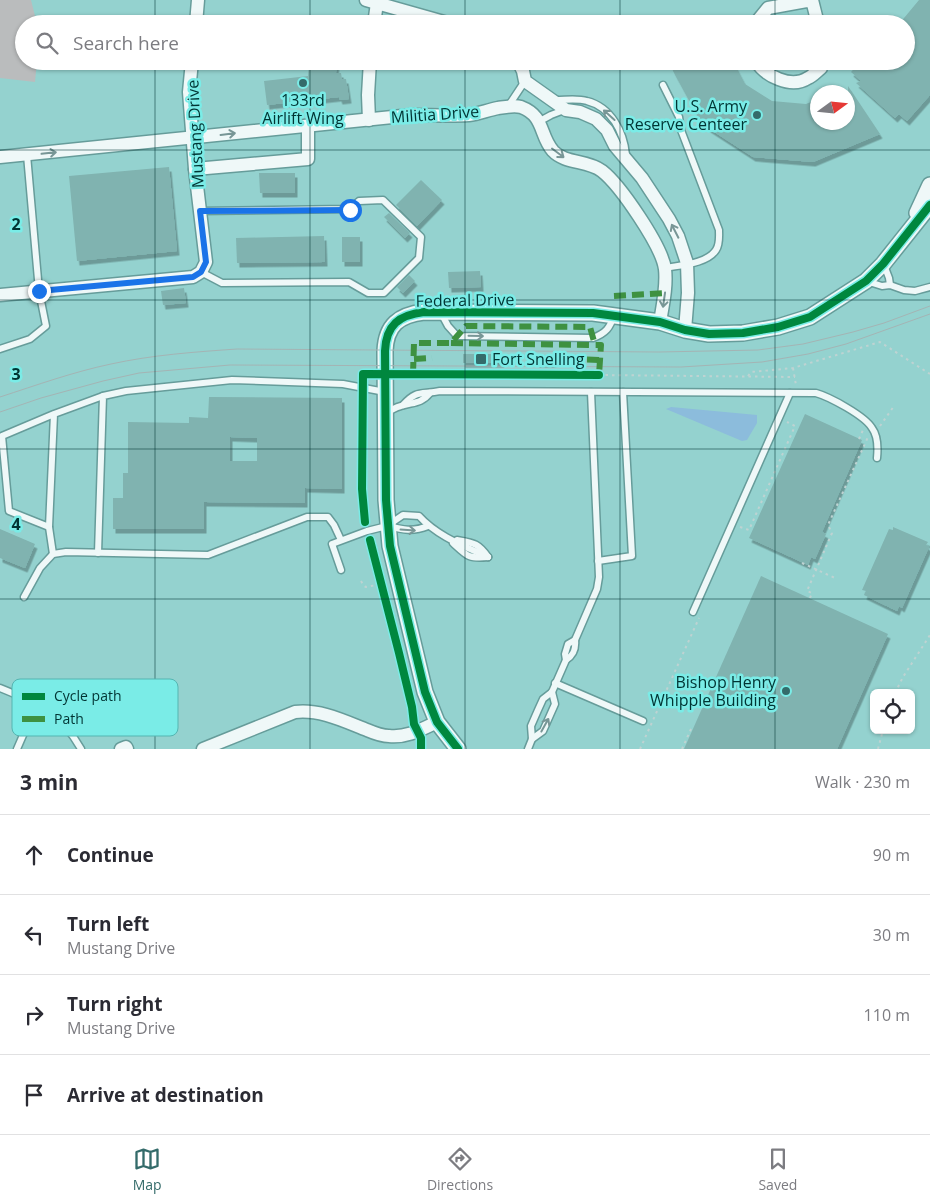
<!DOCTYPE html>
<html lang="en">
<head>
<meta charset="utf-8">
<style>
  :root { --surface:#fff; --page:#f7f7f7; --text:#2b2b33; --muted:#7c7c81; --line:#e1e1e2; --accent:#346b6a }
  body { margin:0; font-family:"Open Sans",sans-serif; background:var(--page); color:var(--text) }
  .controls { position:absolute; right:15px; bottom:15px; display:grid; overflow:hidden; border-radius:8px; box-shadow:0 1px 4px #0004 }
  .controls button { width:45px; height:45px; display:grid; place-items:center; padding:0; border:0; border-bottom:1px solid var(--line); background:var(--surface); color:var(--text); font:25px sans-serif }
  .compass { position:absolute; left:810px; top:85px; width:45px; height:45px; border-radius:50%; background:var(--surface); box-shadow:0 1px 4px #0004; rotate:75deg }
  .stop { position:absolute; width:15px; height:15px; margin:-11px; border:4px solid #1a73e8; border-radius:50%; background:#fff }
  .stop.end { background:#1a73e8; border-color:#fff; box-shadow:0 1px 5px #0008 }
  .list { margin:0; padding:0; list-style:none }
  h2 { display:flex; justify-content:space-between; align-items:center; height:65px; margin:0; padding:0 20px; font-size:21px }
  h2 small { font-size:16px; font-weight:400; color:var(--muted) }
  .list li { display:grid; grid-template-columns:32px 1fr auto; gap:15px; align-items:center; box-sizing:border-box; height:80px; padding:0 20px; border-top:1px solid var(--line) }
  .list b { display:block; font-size:19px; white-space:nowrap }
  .list p { margin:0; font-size:16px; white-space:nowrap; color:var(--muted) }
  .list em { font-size:16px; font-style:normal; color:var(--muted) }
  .icon { flex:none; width:28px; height:28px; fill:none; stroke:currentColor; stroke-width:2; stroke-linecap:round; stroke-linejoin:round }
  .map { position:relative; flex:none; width:930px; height:749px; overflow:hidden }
  .search { position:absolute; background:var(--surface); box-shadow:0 1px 4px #0004; left:15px; right:15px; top:15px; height:55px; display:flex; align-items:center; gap:12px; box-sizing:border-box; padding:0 18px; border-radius:28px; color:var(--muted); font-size:19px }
  .sheet { height:385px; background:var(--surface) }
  nav { display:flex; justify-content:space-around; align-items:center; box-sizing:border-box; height:70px; border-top:1px solid var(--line); background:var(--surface); font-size:14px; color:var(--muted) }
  nav a { display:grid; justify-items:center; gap:2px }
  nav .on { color:var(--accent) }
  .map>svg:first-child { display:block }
  .green { fill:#babcbd }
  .water { fill:#8cbcdc }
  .building { fill:#80b3b0; fill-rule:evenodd; filter:url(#shadow) }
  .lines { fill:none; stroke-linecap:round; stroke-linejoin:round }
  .service-casing { stroke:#669c9a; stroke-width:9 }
  .minor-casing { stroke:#669c9a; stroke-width:15 }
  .tertiary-casing { stroke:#669c9a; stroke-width:18 }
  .path { stroke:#bed3d2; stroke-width:2; stroke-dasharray:2.5 4; stroke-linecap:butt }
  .service { stroke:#eff8f8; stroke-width:6 }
  .minor { stroke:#eff8f8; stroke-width:12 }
  .tertiary { stroke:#eff8f8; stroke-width:15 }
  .tram { stroke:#a4b4b4; stroke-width:1 }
  .quiet { stroke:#3e9141; stroke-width:6; stroke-dasharray:12 6; stroke-linecap:butt }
  .cycleway-casing { stroke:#7aece7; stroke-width:11 }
  .cycleway { stroke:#00873e; stroke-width:8 }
  .oneway { stroke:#789696 }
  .route { stroke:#1a73e8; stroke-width:6 }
  .grid { fill:none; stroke:#003433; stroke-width:1; stroke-opacity:0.55 }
  .poi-dot { fill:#346b6a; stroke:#7aece7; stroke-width:2 }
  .labels { text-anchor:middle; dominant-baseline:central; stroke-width:5; stroke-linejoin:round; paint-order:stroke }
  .poi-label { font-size:16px; fill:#003433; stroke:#7aece7; text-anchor:end }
  .street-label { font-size:16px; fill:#003433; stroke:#7aece7 }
  .key { fill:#7aece7; stroke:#55b5b1; stroke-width:1 }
  .key-label { font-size:14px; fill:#003433 }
  .grid-label { font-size:16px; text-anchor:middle; font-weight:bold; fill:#003433; stroke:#7aece7; stroke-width:5; stroke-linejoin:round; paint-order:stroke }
</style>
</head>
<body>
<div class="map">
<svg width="930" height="749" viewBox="0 0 930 749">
  <defs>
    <filter id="shadow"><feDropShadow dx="2.5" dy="4.5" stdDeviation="0" flood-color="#0004"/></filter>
  </defs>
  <rect width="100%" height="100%" fill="#94d2cf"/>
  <!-- green -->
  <polygon class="green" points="0,0 31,0 37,24 24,24 24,61 37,61 35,82 0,78"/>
  <!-- water -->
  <polygon class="water" points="671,407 757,415 757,423 747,440 742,441 666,409"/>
  <!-- building -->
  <g class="building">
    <polygon points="919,0 930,0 930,95 907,121 899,114 895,118 856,83 861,81 851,72 861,61 906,61 906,24 899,24"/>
    <polygon points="309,61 337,61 336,73 341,73 342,79 346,79 349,99 340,100 339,97 267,105 264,81 308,76"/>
    <polygon points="670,61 733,61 745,84 772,101 806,104 818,99 818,122 848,122 848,86 880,134 813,162 753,157 702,124 673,71"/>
    <polygon points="169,167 177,251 77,261 69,176"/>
    <polygon points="259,173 295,173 295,193 260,193"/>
    <polygon points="421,180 442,200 417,226 396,205"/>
    <polygon points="389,213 410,233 405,238 384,217"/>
    <polygon points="324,236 325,262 237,263 236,238"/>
    <rect x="342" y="237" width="18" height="25"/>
    <polygon points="480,271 481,287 449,288 448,272"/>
    <polygon points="409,275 415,281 403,293 397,287"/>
    <polygon points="184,288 186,303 163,305 161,291"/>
    <polygon points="463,354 503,354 502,363 463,363"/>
    <rect x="537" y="355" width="17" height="8"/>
    <path d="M209,397L342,398V489L305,488V503L204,502V529H113V498H123V473H128V422L189,423V417L208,418ZM230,437L257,438V461H230Z"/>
    <polygon points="805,414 862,440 822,532 826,534 815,559 811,557 808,565 749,538"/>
    <polygon points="893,527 928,542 926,545 929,547 902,608 899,606 897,611 864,595 866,591 862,590 889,529 893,530"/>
    <polygon points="0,529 35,544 25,568 0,558"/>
    <polygon points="761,576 888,634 837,749 684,749"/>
  </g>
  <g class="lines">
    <defs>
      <g id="service">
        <path d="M663,85L679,117L681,130L719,230C719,237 720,244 716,250C707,264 680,265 665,268"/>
        <path d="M556,100C566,100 577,98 587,101C611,107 624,132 626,155"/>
        <polyline points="509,105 525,81"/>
        <polyline points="540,121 551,115 564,110"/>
        <polyline points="200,211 350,209 359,201 383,200 421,237 419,258 384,293 368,293 349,282 222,283 201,272"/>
        <polyline points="884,265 889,278 890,285"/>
        <polyline points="866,281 882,286 890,285 904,290 915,291 930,287"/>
        <path d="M441,313L448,326L457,336L593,338C606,333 610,328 614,315"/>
        <polyline points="0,349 30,339 46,326 39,291 27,155"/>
        <path d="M403,405C417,389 422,395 440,391L816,393C830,397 865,416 872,428C878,436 878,448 877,458"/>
        <path d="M387,412C392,410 396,407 401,406C414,402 421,404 430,393"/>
        <polyline points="54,414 49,527 9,511 2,436 54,414 103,396"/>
        <path d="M388,526C403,530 413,532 428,526"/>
        <polyline points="49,527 53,554"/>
        <path d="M457,540C474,543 478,543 488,557"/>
        <path d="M453,543C467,556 468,559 488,557"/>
        <polyline points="98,553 103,396 126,391 232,380 343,384 385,392"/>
        <polyline points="598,561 632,556 623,392"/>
        <path d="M341,570L332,544L367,531L387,526L403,515L419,516C437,536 464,546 488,557"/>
        <polyline points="24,597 40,568 53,554 66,552 208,555 307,517 328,517 334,525 341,540"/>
        <polyline points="693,612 790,393"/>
        <path d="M566,660C574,655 576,649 575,640L597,589L599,577L591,392"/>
        <polyline points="555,683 643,721"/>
        <path d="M0,688C35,702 62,714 81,749"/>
        <polyline points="532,739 543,731 555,704 552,692"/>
        <polyline points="17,749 37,703"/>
        <polyline points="528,749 532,739 531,726 538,710 543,699 552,692 566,660 565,654 568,644 575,640"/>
      </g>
      <g id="minor">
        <polyline points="366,0 451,24"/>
        <polyline points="196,24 198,0"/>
        <polyline points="374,24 377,3"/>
        <polyline points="755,24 768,8 812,0 818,24"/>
        <polyline points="518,61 523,71 525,81 566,110 580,112 596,119 607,130 615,146 642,178 669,219 678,236 687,263 688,293 685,330"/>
        <path d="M756,61C765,76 791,89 808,78C813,76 817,71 821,68L822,61"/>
        <polyline points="369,120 368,95 370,61"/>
        <path d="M0,157L412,115C431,115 450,116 469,115C478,114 488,110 498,108C505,107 514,105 521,107C545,116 539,135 553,151C565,164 588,160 602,171C620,185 662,246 665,269C667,286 663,304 660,322"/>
        <polyline points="195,169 308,159 308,126"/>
        <polyline points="0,295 193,277 201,272 206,262 195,169 189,92 192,61"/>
        <polyline points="121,749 126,747 127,749"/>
        <path d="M203,749L295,712C320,709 344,721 367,730C374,733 381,736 389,736C407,738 422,729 437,722"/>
      </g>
      <g id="tertiary">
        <polyline points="917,213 930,185"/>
        <path d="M458,749L437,722L425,692L390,546L386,500L385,351C386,325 399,315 424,312L593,313L660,322L685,330L709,334L743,333L778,327L810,317L866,281L883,264L930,205"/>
      </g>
    </defs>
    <!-- service casing -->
    <use href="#service" class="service-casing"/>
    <!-- minor casing -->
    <use href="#minor" class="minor-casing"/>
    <!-- tertiary casing -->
    <use href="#tertiary" class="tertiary-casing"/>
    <!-- path -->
    <g class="path">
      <polyline points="793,368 796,385"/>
      <polyline points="599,375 795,377"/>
      <polyline points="748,376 751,372 793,368 880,342 930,374"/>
      <polyline points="880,426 894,406"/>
      <polyline points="859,439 863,430"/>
      <polyline points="740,527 749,530 795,426 787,422"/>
      <polyline points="802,563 835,578"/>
      <polyline points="361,581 364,586 366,587 382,584"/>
      <polyline points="810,598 812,593 807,591 832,533 828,525 868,437"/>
      <polyline points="895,693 903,677 930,635"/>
      <polyline points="640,749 699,618"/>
      <polyline points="682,749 691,729"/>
      <polyline points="878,749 883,730"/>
    </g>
    <!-- service -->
    <use href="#service" class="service"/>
    <!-- minor -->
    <use href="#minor" class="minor"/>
    <!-- tertiary -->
    <use href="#tertiary" class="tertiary"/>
    <!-- tram -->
    <g class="tram">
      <path d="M0,397C37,385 73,372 111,364C152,355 194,352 237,349L659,352L758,350L803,344L853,332L884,323L930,306"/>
      <polyline points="0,412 41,398 103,381 139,373 230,365 681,367 762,362 808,354 846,344 930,314"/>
    </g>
    <!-- quiet -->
    <g class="quiet">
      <polyline points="614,296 665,293"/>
      <polyline points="451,343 595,345"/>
      <polyline points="414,359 432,358"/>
      <polyline points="569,359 600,360"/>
      <polyline points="413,374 414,343 451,343 466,326 590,327 595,345 601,345 599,375"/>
    </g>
    <defs>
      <g id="cycleway">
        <polyline points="365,522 362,489 363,374 599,375"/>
        <polyline points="370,540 399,653 412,707 414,724 421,738 421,749"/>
        <path d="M458,749L437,722L425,692L390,546L386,500L385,351C386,325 399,315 424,312L593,313L660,322L685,330L709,334L743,333L778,327L810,317L866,281L883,264L930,205"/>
      </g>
    </defs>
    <!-- cycleway casing -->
    <use href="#cycleway" class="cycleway-casing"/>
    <!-- cycleway -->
    <use href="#cycleway" class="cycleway"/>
  </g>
  <!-- one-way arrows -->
  <defs><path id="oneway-shaft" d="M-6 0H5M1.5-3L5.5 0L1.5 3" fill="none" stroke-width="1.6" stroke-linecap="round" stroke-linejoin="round" transform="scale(1.25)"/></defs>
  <g class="oneway">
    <use href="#oneway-shaft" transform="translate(609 115) rotate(-138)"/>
    <use href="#oneway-shaft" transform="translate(228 134) rotate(-7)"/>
    <use href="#oneway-shaft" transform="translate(49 153) rotate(-6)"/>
    <use href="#oneway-shaft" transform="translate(558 153) rotate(37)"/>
    <use href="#oneway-shaft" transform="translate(675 231) rotate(-117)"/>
    <use href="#oneway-shaft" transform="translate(664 300) rotate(98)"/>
    <use href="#oneway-shaft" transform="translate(476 336) rotate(1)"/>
    <use href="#oneway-shaft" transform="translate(408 530) rotate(4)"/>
    <use href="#oneway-shaft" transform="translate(545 725) rotate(-61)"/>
  </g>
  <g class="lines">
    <!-- route -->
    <polyline class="route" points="39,291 193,277 201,272 206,262 200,211 350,210"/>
  </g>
  <!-- grid -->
  <path class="grid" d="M155,0V24M310,0V24M465,0V24M620,0V24M775,0V24M155,61V749M310,61V749M465,61V749M620,61V749M775,61V749M0,150H930M0,300H930M0,449H930M0,599H930"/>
  <!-- markers -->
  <g class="poi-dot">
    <circle cx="303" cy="83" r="5"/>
    <circle cx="757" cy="115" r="5"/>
    <rect x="475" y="353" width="12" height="12" rx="2.5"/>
    <circle cx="786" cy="691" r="5"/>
  </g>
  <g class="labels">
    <!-- poi labels -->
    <g class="poi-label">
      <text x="303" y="100" text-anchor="middle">133rd<tspan x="303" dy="18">Airlift Wing</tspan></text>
      <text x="747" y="106">U.S. Army<tspan x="747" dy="18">Reserve Centeer</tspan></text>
      <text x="492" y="359" text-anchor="start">Fort Snelling</text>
      <text x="776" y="682">Bishop Henry<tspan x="776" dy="18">Whipple Building</tspan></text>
    </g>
    <!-- street labels -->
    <g class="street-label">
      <text transform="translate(435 114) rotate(-4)">Militia Drive</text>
      <text transform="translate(195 134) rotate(-93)">Mustang Drive</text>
      <text transform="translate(465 300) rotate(-1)">Federal Drive</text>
    </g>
  </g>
  <!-- legend -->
  <rect x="12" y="679" width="166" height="57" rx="8" class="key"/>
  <rect x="22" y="693" width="23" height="7" fill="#00873e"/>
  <rect x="22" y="716" width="23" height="6" fill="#3e9141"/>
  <g class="key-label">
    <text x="54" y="701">Cycle path</text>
    <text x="54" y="724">Path</text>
  </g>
  <g class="grid-label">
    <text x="16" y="230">2</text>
    <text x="16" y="380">3</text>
    <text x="16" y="530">4</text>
  </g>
</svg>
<div class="controls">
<button><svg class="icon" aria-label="locate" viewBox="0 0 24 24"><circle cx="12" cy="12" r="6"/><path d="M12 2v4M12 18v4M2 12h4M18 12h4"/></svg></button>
</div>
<svg class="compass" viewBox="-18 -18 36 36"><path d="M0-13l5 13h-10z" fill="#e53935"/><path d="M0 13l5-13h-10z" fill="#7c7c81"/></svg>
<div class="stop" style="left:350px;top:210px"></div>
<div class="stop end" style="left:39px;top:291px"></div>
<div class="search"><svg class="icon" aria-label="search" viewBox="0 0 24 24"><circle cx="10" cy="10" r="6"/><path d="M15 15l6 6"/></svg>Search here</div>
</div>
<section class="sheet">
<h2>3 min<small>Walk · 230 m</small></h2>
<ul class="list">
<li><svg class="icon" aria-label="ahead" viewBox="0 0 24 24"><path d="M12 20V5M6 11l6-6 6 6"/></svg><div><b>Continue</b></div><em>90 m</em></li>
<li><svg class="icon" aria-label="left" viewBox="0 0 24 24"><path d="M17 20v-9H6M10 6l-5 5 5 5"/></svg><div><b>Turn left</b><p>Mustang Drive</p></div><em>30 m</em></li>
<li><svg class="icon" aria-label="right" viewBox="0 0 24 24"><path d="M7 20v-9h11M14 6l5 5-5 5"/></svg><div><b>Turn right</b><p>Mustang Drive</p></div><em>110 m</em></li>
<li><svg class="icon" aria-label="arrive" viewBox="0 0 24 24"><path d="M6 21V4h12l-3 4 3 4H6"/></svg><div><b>Arrive at destination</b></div></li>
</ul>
</section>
<nav>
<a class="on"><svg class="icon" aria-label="map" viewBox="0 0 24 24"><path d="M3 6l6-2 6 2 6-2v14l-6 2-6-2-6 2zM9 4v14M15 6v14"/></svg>Map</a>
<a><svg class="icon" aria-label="directions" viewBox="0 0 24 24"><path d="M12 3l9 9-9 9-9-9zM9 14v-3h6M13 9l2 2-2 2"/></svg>Directions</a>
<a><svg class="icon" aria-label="saved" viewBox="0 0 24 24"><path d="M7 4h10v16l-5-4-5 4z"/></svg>Saved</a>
</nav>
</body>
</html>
